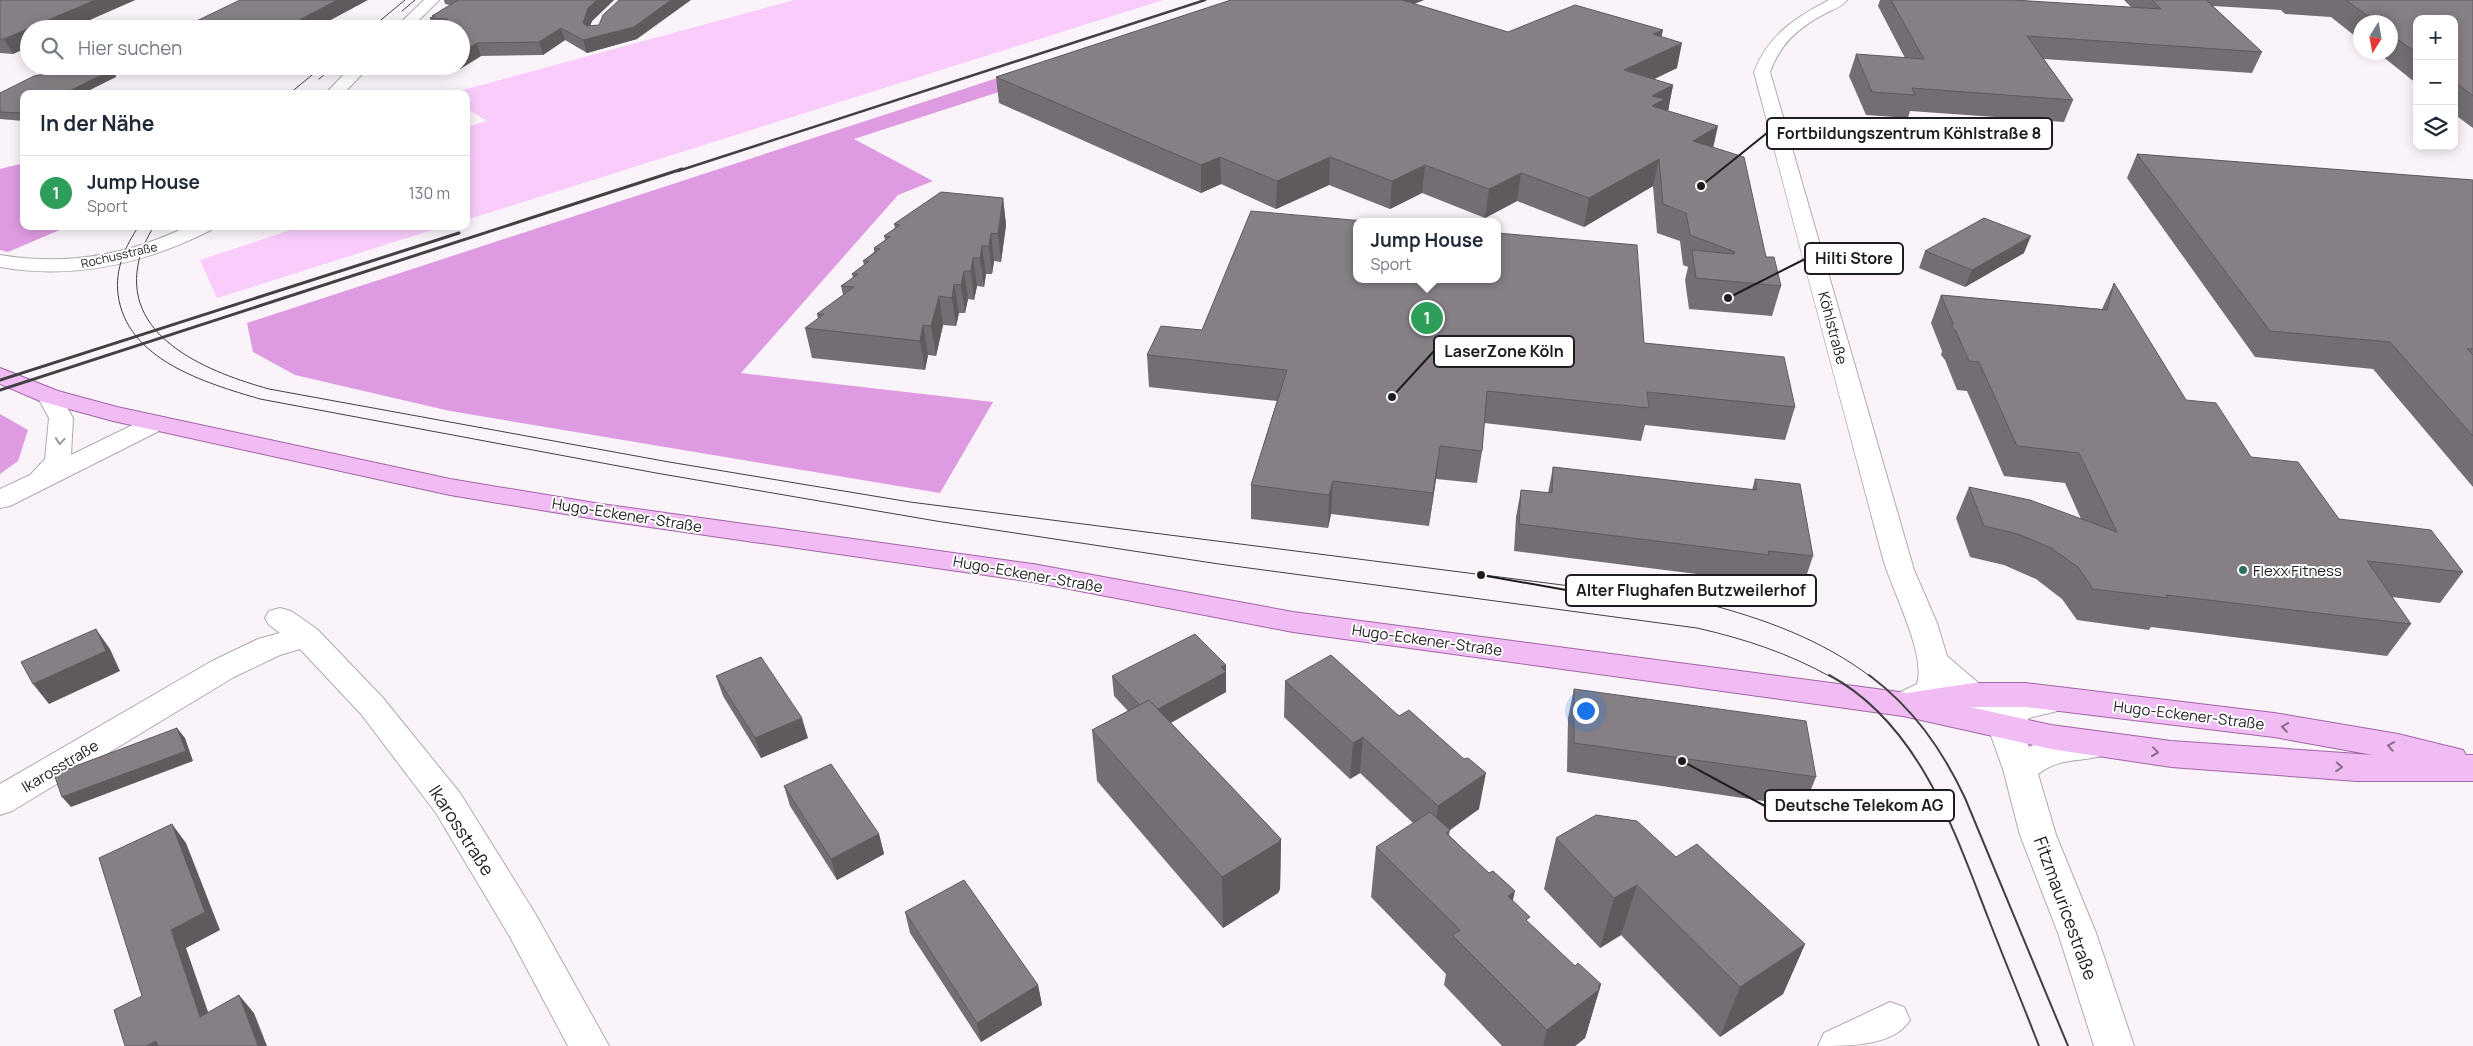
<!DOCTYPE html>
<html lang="de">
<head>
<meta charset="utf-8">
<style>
  :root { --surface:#fff; --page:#f6f6f7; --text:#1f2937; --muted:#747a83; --line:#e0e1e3; --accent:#2e7060 }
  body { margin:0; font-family:Manrope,sans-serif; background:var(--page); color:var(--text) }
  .controls { position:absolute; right:15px; top:15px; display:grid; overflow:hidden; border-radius:10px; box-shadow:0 2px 12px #0003 }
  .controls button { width:45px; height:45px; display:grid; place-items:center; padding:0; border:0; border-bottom:1px solid var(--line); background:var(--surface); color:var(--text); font:25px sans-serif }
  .compass { position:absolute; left:2353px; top:15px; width:45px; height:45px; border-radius:50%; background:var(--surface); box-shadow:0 2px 12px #0003; rotate:191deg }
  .you { position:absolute; left:1585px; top:710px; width:18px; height:18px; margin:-12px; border:4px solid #fff; border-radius:50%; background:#1a73e8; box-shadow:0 0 0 8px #1a73e833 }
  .badge { display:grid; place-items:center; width:32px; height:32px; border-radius:50%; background:var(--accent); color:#fff; font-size:16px; font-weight:700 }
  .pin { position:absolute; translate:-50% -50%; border:2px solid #fff; box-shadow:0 1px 5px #0006 }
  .popup { position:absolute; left:1353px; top:218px; width:148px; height:65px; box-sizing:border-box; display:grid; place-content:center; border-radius:10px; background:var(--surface); filter:drop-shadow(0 1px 4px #0005); font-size:16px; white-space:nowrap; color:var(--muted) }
  .popup b { font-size:19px; color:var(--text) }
  .popup::after { content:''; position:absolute; left:50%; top:100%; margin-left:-10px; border:10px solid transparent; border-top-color:var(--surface) }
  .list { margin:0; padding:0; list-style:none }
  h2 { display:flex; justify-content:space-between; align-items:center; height:65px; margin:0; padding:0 20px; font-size:21px }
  h2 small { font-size:16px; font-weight:400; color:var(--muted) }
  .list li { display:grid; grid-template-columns:32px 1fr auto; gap:15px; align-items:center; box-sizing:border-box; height:75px; padding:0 20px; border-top:1px solid var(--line) }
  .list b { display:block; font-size:19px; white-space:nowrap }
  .list p { margin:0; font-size:16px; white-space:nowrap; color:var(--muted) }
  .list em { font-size:16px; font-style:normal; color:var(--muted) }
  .icon { flex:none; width:28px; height:28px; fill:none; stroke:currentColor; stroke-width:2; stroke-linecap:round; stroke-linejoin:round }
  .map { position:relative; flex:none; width:2473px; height:1046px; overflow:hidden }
  .search { position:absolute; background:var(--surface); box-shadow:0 2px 12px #0003; left:20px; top:20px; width:450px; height:55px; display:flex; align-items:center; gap:12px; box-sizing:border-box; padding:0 18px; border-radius:28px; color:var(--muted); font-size:19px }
  .panel { position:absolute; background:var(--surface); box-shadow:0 2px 12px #0003; left:20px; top:90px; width:450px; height:140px; border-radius:10px }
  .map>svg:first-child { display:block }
  .green { fill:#faccfc }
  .forest { fill:#de9be2 }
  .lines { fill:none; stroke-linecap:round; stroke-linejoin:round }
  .minor-casing { stroke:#afaab0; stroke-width:2 }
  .major-casing { stroke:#a166a5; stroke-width:2 }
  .minor { fill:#fff; fill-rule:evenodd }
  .major { fill:#f1bbf4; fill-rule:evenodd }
  .tram-far1 { stroke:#434044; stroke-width:1 }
  .tram { stroke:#434044; stroke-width:2 }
  .rail-far1 { stroke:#434044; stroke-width:2.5 }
  .rail { stroke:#434044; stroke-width:3 }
  .wall { fill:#736e73 }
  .shaded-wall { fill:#5e5a5e }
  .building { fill:#868086; stroke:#5e5a5e }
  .oneway { stroke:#9a999a }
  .oneway2 { stroke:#886c8a }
  .poi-dot { fill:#2e7060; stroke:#fff; stroke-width:2 }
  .labels { text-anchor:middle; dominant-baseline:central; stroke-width:4; stroke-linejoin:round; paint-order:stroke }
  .far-street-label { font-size:12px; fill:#1e1c1f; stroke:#fff }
  .street-label { font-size:15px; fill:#1e1c1f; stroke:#fff }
  .poi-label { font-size:15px; fill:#1e1c1f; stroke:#fff; text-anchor:start }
  .near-street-label { font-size:18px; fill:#1e1c1f; stroke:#fff }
  .leader { fill:none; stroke:#1e1c1f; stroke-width:2 }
  .callout-dot { fill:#1e1c1f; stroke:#fff; stroke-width:2 }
  .callout { fill:#fff; stroke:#1e1c1f; stroke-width:2 }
  .callout-label { font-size:16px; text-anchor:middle; font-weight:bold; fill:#1e1c1f }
</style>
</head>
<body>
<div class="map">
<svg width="2473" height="1046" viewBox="0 0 2473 1046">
  <rect width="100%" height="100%" fill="#faf4fa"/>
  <!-- green -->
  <g class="green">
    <polygon points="794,0 1163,0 466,220 466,127 487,121 466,108 466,94 448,94"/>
    <polygon points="303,226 445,226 217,298 200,260"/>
  </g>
  <!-- forest -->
  <g class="forest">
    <polygon points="1236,0 1282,0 854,139 933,181 898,195 741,373 993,402 940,493 450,411 295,375 253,352 247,323"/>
    <polygon points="24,163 24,226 69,226 8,252 0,250 0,169"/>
    <polygon points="0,414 28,430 18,461 0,474"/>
  </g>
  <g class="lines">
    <defs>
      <g id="minor">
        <polygon points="424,0 439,0 410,29 394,29"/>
        <path d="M1829,0H1847C1842,7 1832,10 1824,14C1798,28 1780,44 1770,72L1914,570L1937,623L1947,656L2004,705L2007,702C2028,695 2052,684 2074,691L2079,699L2074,707L2029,718L2022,729L2029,747C2051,736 2080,729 2105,737L2110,746L2105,755C2079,763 2063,756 2038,774L2056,835L2096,933L2134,1046H2094L2058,933L2020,835L2003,769L1990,733L1980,719L1946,690L1940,700L1914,712L1903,716L1892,712L1887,704L1892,696L1917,684C1927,654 1890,587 1882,555C1839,394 1796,233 1754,72C1768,35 1795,18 1829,0Z"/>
        <polygon points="352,66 370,66 343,94 325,94"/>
        <path d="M188,226H214L211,230C144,264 75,280 0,267V255C66,266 127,256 188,226Z"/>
        <polygon points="49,389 58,391 73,418 71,455 147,418 156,416 165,418 168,423 165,428 10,506 0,508 0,489 30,475 45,459 49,418 37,396 40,391"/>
        <polygon points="280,608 291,611 317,629 383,698 460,793 536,915 609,1046 568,1046 510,937 436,813 361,714 300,649 280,655 234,677 12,811 0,815 0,784 212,661 258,639 280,633 269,625 265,618 269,611"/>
        <path d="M1890,1002L1904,1007L1910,1020C1894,1046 1850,1046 1818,1046L1824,1033Z"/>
      </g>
      <path id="major" d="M0,368L58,391L117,407L450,479L601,504L1033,564L1293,612L1907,693L1973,683H2025L2274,713L2398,734L2463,750L2466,755H2473V781H2357L2171,767L2051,749L1903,716L1293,632L1033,582L601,520L450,495L113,421L40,401L0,384ZM1970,707H2025L2274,737L2373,755L2171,741L2051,725Z"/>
    </defs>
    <!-- minor casing -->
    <use href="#minor" class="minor-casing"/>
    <!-- major casing -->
    <use href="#major" class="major-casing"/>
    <!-- minor -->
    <use href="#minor" class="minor"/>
    <!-- major -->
    <use href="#major" class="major"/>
    <!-- tram-far1 -->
    <g class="tram-far1">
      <polyline points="402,11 415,0"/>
      <polyline points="370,29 405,0"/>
      <polyline points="319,79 335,66"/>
      <polyline points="289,94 323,66"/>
      <path d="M139,226C125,246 115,269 118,294C126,360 206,383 260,399L656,473L936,521L1219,564L1697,628C1745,639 1788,653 1831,677"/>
      <path d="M154,226C147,238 140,251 138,265C124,340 212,373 269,389L669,462L910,502L1704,603C1764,619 1821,639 1871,677"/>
    </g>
    <!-- tram -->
    <g class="tram">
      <path d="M1829,675C1918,723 1953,827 1987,915C2004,959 2022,1002 2039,1046"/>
      <path d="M1869,675C1913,708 1942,749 1965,798L2068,1046"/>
    </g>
    <!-- rail-far1 -->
    <polyline class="rail-far1" points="678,171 1205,0"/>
    <!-- rail -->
    <g class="rail">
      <polyline points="0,380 459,233"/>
      <polyline points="0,390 682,169"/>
    </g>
  </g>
  <!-- wall -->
  <g class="wall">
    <polygon points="0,0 135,0 69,29 29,29 13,54 0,53"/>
    <polygon points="444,0 614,0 592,21 590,26 637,39 587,53 565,40 543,55 481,56 460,69 405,67 405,66 461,66 461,29 433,28 430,18 433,17 432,16 450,5 445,4"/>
    <polygon points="1231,0 1424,0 1414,4 1508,32 1662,37 1677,68 1653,79 1673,85 1668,111 1713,147 1781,286 1772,316 1689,309 1685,280 1688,267 1683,265 1680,241 1657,233 1653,186 1584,227 1517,201 1485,218 1422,193 1390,209 1329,185 1276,209 1221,184 1201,193 999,103 996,77"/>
    <polygon points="1880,0 2013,0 2131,7 2124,0 2473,0 2473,128 2454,114 2454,19 2417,19 2417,84 2377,52 2390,52 2390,22 2360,22 2360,40 2331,17 2285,14 2281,10 2213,6 2262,52 2252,73 2044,59 2073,100 2064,122 1910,111 1908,118 1866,115 1849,76 1856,54 1905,58 1878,6"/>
    <polygon points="113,69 116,77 24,94 24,121 0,119 0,93"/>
    <polygon points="2137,154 2473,180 2473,487 2373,369 2255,357 2127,178"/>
    <polygon points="1003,198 1006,225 1001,262 994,261 992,274 986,274 984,287 977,286 974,300 968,299 965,313 959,313 956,326 943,325 936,356 928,355 925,370 812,358 805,328 818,319 817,314 843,295 841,286 853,278 852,274 864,265 863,261 874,252 874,248 885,240 884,236 895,228 894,224"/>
    <polygon points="1925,251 2024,253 1965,287 1919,268"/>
    <polygon points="2114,283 2186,400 2251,457 2339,519 2463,572 2440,603 2392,597 2411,624 2387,656 2151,627 2149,630 2077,620 2062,599 2036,579 2004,565 1970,557 1956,518 1969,487 2081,519 2065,483 2004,476 1967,391 1957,390 1945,360 1941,355 1942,351 1931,323 1941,295 2102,309"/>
    <polygon points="1202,330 1644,343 1795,407 1785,440 1645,425 1641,441 1484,423 1482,451 1477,483 1436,479 1429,526 1331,514 1328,528 1251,519 1251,485 1277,401 1149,387 1147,355"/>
    <polygon points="1553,467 1752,490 1755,479 1813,556 1804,583 1761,579 1760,582 1514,551 1516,517 1521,490 1548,493"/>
    <polygon points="1226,665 1226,692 1171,723 1281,839 1280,889 1278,893 1223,928 1097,781 1092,730 1128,711 1114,696 1112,676"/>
    <polygon points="716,676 808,738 761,758 723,696"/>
    <polygon points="1285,681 1399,716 1464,759 1479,809 1450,830 1449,835 1513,901 1528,922 1575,966 1601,984 1585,1038 1575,1046 1502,1046 1444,985 1446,974 1371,897 1376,847 1413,823 1360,773 1350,779 1284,717"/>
    <polygon points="1574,689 1816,777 1804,807 1567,772 1568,718"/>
    <polygon points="784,786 879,834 884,854 837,880 790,806"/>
    <polygon points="1556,838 1676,857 1805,944 1783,994 1720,1037 1621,935 1600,948 1544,889"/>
    <polygon points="905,912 1038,985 1042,1005 981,1042 910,933"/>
  </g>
  <!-- shaded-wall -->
  <g class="shaded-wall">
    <polygon points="95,0 135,0 69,29 29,29 29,47 13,54 4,39"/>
    <polygon points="337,0 368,0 314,29 282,29"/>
    <polygon points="597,0 614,0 592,21 587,35 583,23 588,8"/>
    <polygon points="671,0 691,0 637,39 587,53 583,40"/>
    <polygon points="1380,0 1424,0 1379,17"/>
    <polygon points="561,28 565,40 543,55 539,42"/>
    <polygon points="1663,30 1658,54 1653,34"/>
    <polygon points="477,43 481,56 460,69 459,66 461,66 461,53"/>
    <polygon points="1682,43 1677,68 1620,96 1624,70"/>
    <polygon points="110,66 111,66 113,69 116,77 82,94 63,94"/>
    <polygon points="1673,85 1668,111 1647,132 1652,96"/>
    <polygon points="1718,126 1712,153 1693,141"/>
    <polygon points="1220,157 1221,184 1201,193 1201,165"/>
    <polygon points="1330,157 1329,185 1276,209 1277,181"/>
    <polygon points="1659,159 1653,186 1584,227 1589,198"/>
    <polygon points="1425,165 1422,193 1390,209 1392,181"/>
    <polygon points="1521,173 1517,201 1485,218 1489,189"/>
    <polygon points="1003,198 1006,225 1001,262 998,234"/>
    <polygon points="991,233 994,261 992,274 989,246"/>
    <polygon points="2031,236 2024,253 1965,287 1972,270"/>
    <polygon points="982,246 986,274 984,287 980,258"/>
    <polygon points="973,258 977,286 974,300 971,271"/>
    <polygon points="964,271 968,299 965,313 961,285"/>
    <polygon points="954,284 959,313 956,326 952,298"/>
    <polygon points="939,296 943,325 936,356 931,326"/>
    <polygon points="923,325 928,355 925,370 920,341"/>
    <polygon points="1440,446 1436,479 1429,526 1433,493"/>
    <polygon points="1333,481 1331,514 1328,528 1329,495"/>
    <polygon points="96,629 110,649 120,671 49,704 33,684"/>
    <polygon points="1226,665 1226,692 1149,734 1148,714"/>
    <polygon points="802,718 808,738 761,758 755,738"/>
    <polygon points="177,728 185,738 193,761 71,807 62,797"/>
    <polygon points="1363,737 1360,773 1350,779 1353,743"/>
    <polygon points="1486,773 1479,809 1433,842 1438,806"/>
    <polygon points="172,824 186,843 220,930 186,948 216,1035 200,1017 171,930"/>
    <polygon points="879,834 884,854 837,880 831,859"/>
    <polygon points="1281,839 1280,889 1278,893 1223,928 1222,877"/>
    <polygon points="1637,885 1621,935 1600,948 1614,898"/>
    <polygon points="1515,891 1504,941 1508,896"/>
    <polygon points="1805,944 1783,994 1720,1037 1740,987"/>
    <polygon points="1601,984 1585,1038 1575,1046 1543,1046 1547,1030"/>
    <polygon points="1038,985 1042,1005 981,1042 977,1023"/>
    <polygon points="239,995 254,1013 267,1046 258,1046"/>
    <polygon points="156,1041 161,1046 146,1046"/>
  </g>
  <!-- building -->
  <g class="building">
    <polygon points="0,0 95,0 4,39 0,39"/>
    <polygon points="240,0 337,0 282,29 180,29"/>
    <polygon points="458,0 597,0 588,8 583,23 587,26 599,25 603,15 619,0 671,0 634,27 583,40 561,28 539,42 477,43 461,53 461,29 432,29 448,19 430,18 435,16 432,16"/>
    <polygon points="1231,0 1402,0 1508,32 1575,5 1663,30 1653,34 1682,43 1624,70 1673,85 1652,96 1665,99 1652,106 1718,126 1693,141 1744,157 1766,257 1774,257 1781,286 1696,278 1692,250 1734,254 1735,252 1690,235 1686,213 1663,204 1659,159 1589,198 1521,173 1489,189 1425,165 1392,181 1330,157 1277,181 1220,157 1201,165 996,77"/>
    <polygon points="1891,0 2013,0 2161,9 2152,0 2206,0 2262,52 2027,36 2073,100 1912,88 1915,95 1872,92 1856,54 1924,59"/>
    <polygon points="2346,0 2473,0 2473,96 2454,81 2454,19 2417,19 2417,53 2390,34 2390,22 2376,22"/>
    <polygon points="86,66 110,66 112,70 63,94 24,94 24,113 22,113 0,112 0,93 34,76"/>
    <polygon points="2137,154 2473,180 2473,349 2467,349 2473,355 2473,436 2390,342 2270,331"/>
    <polygon points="941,192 1003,198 998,234 991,233 989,246 982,246 980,258 973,258 971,271 964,271 961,285 954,284 952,298 939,296 931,326 923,325 920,341 805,328 824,314 817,314 854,287 841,286 858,274 852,274 869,261 863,261 880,249 874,248 890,237 884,236 900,225 894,224"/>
    <polygon points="1251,211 1375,222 1357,222 1357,279 1497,279 1497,233 1637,245 1644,343 1784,357 1795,407 1647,392 1649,408 1487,391 1482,451 1440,446 1433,493 1333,481 1329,495 1251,485 1287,370 1147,355 1161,326 1202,330"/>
    <polygon points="1984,218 2031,236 1972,270 1925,251"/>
    <polygon points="2114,283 2186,400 2216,403 2251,457 2298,462 2339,519 2431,530 2463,572 2367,561 2411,624 2166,595 2168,598 2093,589 2078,567 2051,548 2018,534 1984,526 1969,487 2030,500 2117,532 2079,453 2017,446 1979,362 1969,361 1956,331 1952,327 1953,323 1941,295 2107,310"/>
    <polygon points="1553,467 1757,490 1755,479 1800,484 1813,556 1768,551 1769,555 1519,524 1521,490 1552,493"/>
    <polygon points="96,629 106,651 33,684 21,662"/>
    <polygon points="1195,634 1226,665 1221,667 1226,672 1158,709 1149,700 1140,705 1112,676"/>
    <polygon points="1331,655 1399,716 1409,710 1464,759 1468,758 1486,773 1438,806 1363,737 1353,743 1285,681"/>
    <polygon points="761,657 802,718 755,738 716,676"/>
    <polygon points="1574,689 1806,721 1816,777 1574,743"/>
    <polygon points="1149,700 1281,839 1279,842 1222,877 1092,730"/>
    <polygon points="177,728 186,751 62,797 54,774"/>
    <polygon points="831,764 879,834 831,859 784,786"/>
    <polygon points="1430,812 1450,830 1446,833 1489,873 1493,871 1515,891 1508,896 1530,917 1526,920 1575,966 1578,963 1601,984 1598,986 1600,989 1547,1030 1452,935 1460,930 1376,847"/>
    <polygon points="1596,815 1637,821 1676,857 1697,844 1805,944 1740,987 1637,885 1614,898 1556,838"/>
    <polygon points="172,824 205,912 171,930 200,1017 239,995 258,1046 158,1046 156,1041 146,1046 125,1046 114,1010 142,996 99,858"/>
    <polygon points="964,880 1038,985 977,1023 905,912"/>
  </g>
  <!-- one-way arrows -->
  <defs><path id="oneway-chevron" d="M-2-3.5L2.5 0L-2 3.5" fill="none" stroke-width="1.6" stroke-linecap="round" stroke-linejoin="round" transform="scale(1.25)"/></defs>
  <use class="oneway" href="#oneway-chevron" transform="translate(60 441) rotate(95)"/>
  <g class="oneway2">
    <use href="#oneway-chevron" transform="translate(2285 727) rotate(-171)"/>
    <use href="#oneway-chevron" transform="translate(2391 746) rotate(-169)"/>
    <use href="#oneway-chevron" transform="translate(2155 752) rotate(7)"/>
    <use href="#oneway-chevron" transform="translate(2339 767) rotate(4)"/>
  </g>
  <!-- markers -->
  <circle class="poi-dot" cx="2243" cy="570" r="5"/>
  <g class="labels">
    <!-- far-street labels -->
    <g class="far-street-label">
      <text transform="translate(119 255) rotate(-13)">Rochusstraße</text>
    </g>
    <!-- street labels -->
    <g class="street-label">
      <text transform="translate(1833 328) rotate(75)">Köhlstraße</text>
      <text transform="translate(627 515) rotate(9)">Hugo-Eckener-Straße</text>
      <text transform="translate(1028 574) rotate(10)">Hugo-Eckener-Straße</text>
      <text transform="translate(1427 640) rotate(8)">Hugo-Eckener-Straße</text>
      <text transform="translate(2189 715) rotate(7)">Hugo-Eckener-Straße</text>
      <text transform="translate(60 766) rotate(-31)">Ikarosstraße</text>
    </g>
    <!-- poi labels -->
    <g class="poi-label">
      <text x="2253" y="570">Flexx Fitness</text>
    </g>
    <!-- near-street labels -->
    <g class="near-street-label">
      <text transform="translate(462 830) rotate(57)">Ikarosstraße</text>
      <text transform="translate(2066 908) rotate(70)">Fitzmauricestraße</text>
    </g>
  </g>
  <!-- callouts -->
  <path class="leader" d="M1701 186L1767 133M1728 298L1805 259M1392 397L1434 351M1481 575L1566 590M1682 761L1765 806"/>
  <g class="callout-dot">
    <circle cx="1701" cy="186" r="5"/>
    <circle cx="1728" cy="298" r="5"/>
    <circle cx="1392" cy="397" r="5"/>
    <circle cx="1481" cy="575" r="5"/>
    <circle cx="1682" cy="761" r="5"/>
  </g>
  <g class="callout">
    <rect x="1767" y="118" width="285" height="31" rx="5"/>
    <rect x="1805" y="243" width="98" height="31" rx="5"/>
    <rect x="1434" y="336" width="140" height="31" rx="5"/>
    <rect x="1566" y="575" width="250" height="31" rx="5"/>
    <rect x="1765" y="790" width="189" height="31" rx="5"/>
  </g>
  <g class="callout-label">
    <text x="1909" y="139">Fortbildungszentrum Köhlstraße 8</text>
    <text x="1854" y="264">Hilti Store</text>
    <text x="1504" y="357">LaserZone Köln</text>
    <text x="1691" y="596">Alter Flughafen Butzweilerhof</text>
    <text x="1859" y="811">Deutsche Telekom AG</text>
  </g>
</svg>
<div class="controls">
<button>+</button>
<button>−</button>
<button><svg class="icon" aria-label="layers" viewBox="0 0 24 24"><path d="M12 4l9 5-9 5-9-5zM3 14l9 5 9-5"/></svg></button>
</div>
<svg class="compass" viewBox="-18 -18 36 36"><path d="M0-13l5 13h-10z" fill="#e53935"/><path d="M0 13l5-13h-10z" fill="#747a83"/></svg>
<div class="you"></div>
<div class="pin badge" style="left:1427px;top:318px;background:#2e9e5b">1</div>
<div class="popup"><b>Jump House</b>Sport</div>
<div class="search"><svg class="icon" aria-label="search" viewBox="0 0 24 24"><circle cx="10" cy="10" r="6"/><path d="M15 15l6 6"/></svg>Hier suchen</div>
<section class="panel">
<h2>In der Nähe<small></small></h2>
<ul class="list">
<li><span class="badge" style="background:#2e9e5b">1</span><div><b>Jump House</b><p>Sport</p></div><em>130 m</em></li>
</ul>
</section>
</div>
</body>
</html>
